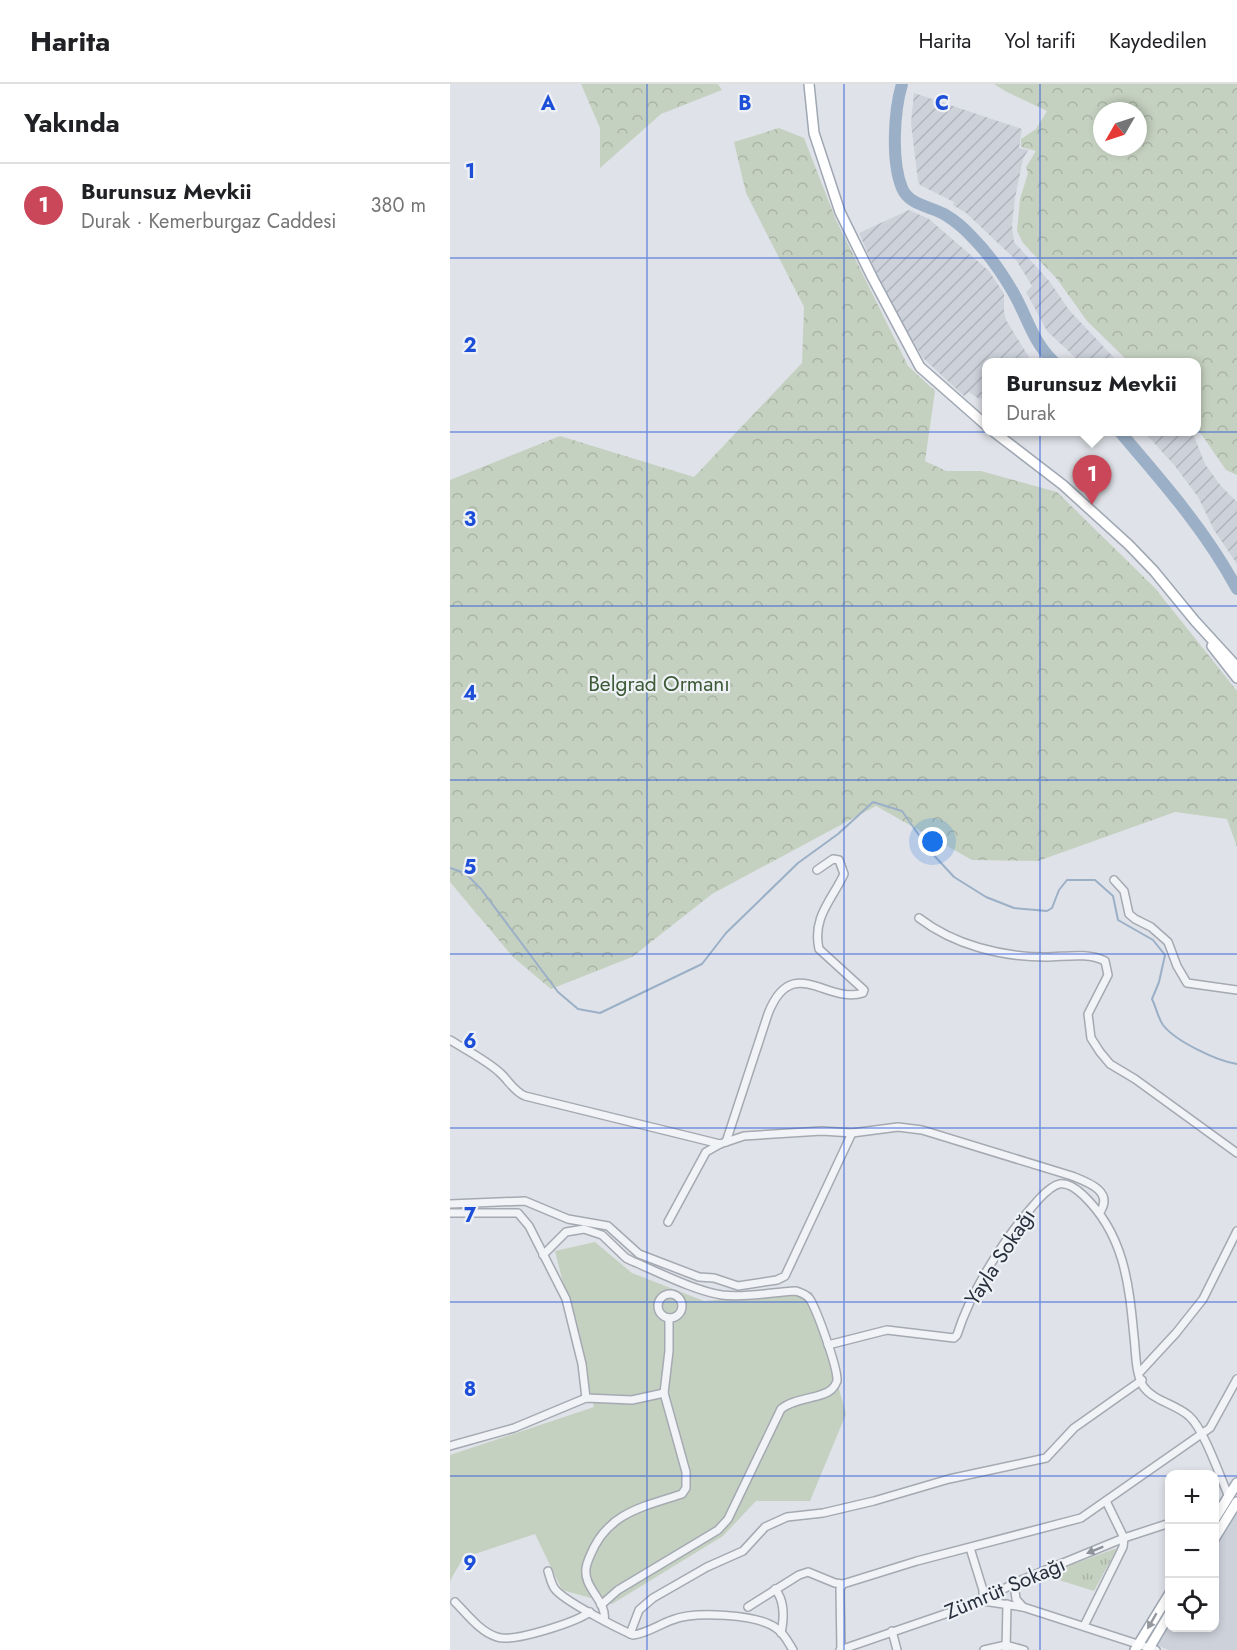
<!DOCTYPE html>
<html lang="tr">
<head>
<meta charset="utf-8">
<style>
  :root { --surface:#fff; --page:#f6f6f6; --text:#202124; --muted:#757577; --line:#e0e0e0; --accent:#ca475a }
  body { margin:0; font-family:Jost,sans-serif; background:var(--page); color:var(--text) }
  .controls { position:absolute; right:18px; bottom:18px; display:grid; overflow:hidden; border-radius:12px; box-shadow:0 3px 9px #0003 }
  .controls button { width:54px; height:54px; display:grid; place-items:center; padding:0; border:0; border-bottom:2px solid var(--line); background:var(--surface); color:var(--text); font:30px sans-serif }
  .compass { position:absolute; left:643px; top:18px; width:54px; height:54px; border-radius:50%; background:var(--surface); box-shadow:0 3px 9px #0003; rotate:231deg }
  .you { position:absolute; left:483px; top:758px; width:21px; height:21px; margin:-15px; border:4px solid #fff; border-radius:50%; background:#1a73e8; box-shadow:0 0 0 9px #1a73e833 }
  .badge { display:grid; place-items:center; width:39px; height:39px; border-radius:50%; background:var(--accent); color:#fff; font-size:20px; font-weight:700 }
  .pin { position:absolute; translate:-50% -50px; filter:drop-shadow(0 2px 3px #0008) }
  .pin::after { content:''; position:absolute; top:32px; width:21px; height:18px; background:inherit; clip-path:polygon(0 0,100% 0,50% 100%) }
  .popup { position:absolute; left:532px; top:274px; width:219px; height:78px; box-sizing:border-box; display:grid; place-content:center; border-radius:12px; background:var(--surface); filter:drop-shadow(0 2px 4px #0005); font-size:20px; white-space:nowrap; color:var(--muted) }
  .popup b { font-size:22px; color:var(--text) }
  .popup::after { content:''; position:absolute; left:50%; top:100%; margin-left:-12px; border:12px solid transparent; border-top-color:var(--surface) }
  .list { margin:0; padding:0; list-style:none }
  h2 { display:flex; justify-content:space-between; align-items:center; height:78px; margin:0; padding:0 24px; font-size:26px }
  h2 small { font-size:20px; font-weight:400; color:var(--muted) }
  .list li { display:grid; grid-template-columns:39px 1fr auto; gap:18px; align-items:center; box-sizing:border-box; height:84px; padding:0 24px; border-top:2px solid var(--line) }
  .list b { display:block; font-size:22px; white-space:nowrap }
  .list p { margin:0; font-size:20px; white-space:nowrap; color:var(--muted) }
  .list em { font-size:20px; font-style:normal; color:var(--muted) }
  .icon { flex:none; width:33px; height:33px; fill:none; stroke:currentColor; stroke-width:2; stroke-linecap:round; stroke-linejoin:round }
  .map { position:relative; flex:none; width:787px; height:1566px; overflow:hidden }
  header { display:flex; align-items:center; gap:36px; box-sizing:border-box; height:84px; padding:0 30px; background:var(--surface); border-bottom:2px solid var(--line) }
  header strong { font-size:28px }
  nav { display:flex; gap:33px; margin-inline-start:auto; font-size:21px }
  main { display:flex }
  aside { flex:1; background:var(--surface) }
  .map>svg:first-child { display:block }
  .built { fill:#cdd1da }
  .industrial { fill:url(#industrial-furrows) }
  .grass { fill:#c5d1c0 }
  .forest { fill:url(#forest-crowns); fill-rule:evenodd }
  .park { fill:url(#park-tufts) }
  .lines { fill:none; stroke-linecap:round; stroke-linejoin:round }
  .stream { stroke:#9bb0c7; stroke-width:2 }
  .river { stroke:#9bb0c7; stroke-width:12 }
  .minor-casing { stroke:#a4a9b2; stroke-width:10 }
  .major-casing { stroke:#9fa7b3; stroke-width:12 }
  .minor { stroke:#f2f3f6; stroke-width:7 }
  .major { stroke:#fff; stroke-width:9 }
  .oneway { fill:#8d929a }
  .oneway2 { fill:#94989e }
  .grid { fill:none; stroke:#1d4ed8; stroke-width:1.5; stroke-opacity:0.55 }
  .labels { text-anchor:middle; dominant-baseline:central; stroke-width:4.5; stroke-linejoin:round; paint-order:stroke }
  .park-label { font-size:21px; fill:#3d5a36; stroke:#eef1f5 }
  .street-label { font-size:21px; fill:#28303e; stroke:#eef1f5 }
  .grid-label { font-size:20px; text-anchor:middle; font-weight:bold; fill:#1d4ed8; stroke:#eef1f5; stroke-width:4.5; stroke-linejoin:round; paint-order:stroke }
</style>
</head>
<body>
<header>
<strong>Harita</strong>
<nav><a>Harita</a><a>Yol tarifi</a><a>Kaydedilen</a></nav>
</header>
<main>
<aside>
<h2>Yakında<small></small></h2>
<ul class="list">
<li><span class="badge">1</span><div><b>Burunsuz Mevkii</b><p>Durak · Kemerburgaz Caddesi</p></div><em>380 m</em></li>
</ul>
</aside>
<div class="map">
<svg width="787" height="1566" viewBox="0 0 787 1566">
  <defs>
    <pattern id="industrial-furrows" width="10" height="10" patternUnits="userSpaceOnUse" patternTransform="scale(1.5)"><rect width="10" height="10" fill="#cdd1da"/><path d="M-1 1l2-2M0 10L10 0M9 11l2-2" fill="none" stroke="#b0b4bc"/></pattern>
    <pattern id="forest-crowns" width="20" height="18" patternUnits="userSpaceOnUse" patternTransform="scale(1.5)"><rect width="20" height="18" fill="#c5d1c0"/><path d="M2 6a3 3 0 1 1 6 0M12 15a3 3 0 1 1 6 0" fill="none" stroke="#a9b4a6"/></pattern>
    <pattern id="park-tufts" width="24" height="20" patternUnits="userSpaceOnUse" patternTransform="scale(1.5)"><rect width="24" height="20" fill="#c5d1c0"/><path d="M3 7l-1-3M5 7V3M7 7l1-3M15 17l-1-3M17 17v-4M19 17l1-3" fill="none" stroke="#a9b4a6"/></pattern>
  </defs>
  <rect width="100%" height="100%" fill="#dfe2e8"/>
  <!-- built -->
  <polygon class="built" points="787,1425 787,1566 718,1566 707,1561 719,1540 720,1544 764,1544 765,1463"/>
  <!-- industrial -->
  <g class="industrial">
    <polygon points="464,9 572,45 569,64 578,66 573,75 565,114 562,141 564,158 600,198 619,226 668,278 630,278 597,247 576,208 582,202 566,176 516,129 503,121 504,118 470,101 468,97 461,39"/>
    <polygon points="459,126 479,135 539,187 554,210 554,227 556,236 582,278 537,278 537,312 529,315 519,308 514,312 473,274 436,211 409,149"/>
    <polygon points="694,348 740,348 744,352 755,380 771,402 787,418 787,480 764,446 748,413 725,382"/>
  </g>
  <!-- grass -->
  <polygon class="grass" points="145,1158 182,1189 254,1217 362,1208 396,1330 360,1417 306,1417 273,1452 162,1520 112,1506 85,1450 13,1474 0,1497 0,1371 144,1323 105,1167"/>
  <!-- forest -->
  <g class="forest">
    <polygon points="131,0 268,0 272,6 211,30 150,84 150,44"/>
    <path d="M544,0H787V391L776,386L747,344V278H679L637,237L607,195L573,159L567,147L570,115L578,89L576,83L586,67L571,63V55L586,45L597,27L555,7ZM652,27H688V63H652Z"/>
    <polygon points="329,44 354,54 386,136 458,282 485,307 475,377 496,387 531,387 607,408 705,504 787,607 787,763 777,735 725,728 588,777 522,776 426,722 262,810 182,873 101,905 63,873 0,798 0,396 110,352 244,393 352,279 354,223 296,109 284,58"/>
  </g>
  <!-- park -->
  <polygon class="park" points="667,1464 644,1507 593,1491"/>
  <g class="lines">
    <!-- stream -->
    <path class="stream" d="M0,784L15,789L31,805L108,908L128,925L150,929L252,880L276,849L348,779L388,750L423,718L452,727L480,767L504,793L536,813L564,824L597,827L602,824L609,806L617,796H645L663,812L668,836L703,856L715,871L709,898L702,915C706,923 708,934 713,941C725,957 767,977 787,980"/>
    <!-- river -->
    <g class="river">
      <path d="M452,0C444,27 441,77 452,104C459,121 479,122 494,130C504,136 514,144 522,153C538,169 552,189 563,208C578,234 582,257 604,278"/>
      <path d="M670,348C712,397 756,447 787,505"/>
    </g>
    <defs>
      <g id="minor">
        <polyline points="664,796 674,807 679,830 685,835 701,843 718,858 727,882 737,899 787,906"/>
        <path d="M469,834C504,861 552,873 596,873C615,873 637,868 655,877L658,891L638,930L641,954L650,968L660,980L685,995L787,1069"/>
        <path d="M0,956C16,966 34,975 48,987C58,995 63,1007 75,1012L270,1060L294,1052L372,1047L402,1049L448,1043L472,1046L622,1092C637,1098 664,1107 650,1128"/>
        <path d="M276,1058L318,930C342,868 377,921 413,909L414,906L369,865C362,833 382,816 394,790L389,776L383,775L367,786"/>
        <polyline points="0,1120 75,1117 118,1135 158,1142 189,1170 249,1193 264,1194 288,1202 327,1196 335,1192 402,1049"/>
        <polyline points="0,1129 68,1129 79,1142 116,1215 132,1280 136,1314"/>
        <polyline points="218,1138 256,1068 270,1060"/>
        <path d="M93,1171L116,1148L134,1145L152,1151L176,1174L182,1177C208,1188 245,1207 272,1211C296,1214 322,1208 346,1207C352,1209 358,1211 361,1217C368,1230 388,1284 387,1297C386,1300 385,1302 382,1305C372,1315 345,1313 331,1325L278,1435L268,1446L168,1506L151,1521"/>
        <circle cx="220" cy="1222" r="12"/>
        <path d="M378,1261L437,1246L504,1254L507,1251C521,1206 557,1150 589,1115C605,1098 614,1093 633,1111C674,1150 679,1199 684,1253C686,1268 685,1288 693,1302C703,1317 726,1320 739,1332C754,1345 770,1393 779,1413"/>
        <polyline points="689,1289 726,1249 753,1215 787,1147"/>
        <polyline points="0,1362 64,1344 136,1314 182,1316 214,1309"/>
        <polyline points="520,1464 533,1506 533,1517"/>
        <path d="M98,1487C100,1493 101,1500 105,1505C114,1517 167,1544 183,1551C198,1549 208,1541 222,1536C244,1527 307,1530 326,1544C334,1549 338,1558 343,1566"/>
        <polyline points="564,1499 566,1515 573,1523"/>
        <path d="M325,1505C335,1517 334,1535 331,1549"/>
        <polyline points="533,1517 573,1523 706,1566"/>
        <path d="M5,1518C16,1529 30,1548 47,1553C63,1559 126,1538 140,1528"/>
        <polyline points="298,1523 349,1491 358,1488 385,1499 393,1500"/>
        <path d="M154,1536C157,1523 143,1510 138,1498C134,1488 136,1481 140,1472C157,1429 192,1423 232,1410L236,1404V1388L214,1309L219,1267V1234"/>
        <polyline points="634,1542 673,1463 674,1454 656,1417"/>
        <polyline points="442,1547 447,1566"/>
        <polyline points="180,1550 189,1526 203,1514 257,1483 293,1467 315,1443 337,1433 373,1429 424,1417 499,1395 596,1374 624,1344 692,1296"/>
        <polyline points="390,1566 533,1517 564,1499 674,1454 720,1439"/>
        <polyline points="391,1566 390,1505 393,1500 467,1477 631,1434 760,1344 787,1295"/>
        <polyline points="534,1566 556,1561 574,1566"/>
        <polyline points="556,1566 557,1520"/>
      </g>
      <g id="major">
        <polyline points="359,0 364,49 390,128 422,193 470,283 537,342"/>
        <polyline points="544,348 613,401 679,461 704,487 745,537 787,583"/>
        <polyline points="762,562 787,594"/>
        <polyline points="764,1436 787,1399"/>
        <polyline points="764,1455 787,1418"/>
        <polyline points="685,1566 720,1509"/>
        <polyline points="698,1566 720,1529"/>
      </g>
    </defs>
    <!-- minor casing -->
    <use href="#minor" class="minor-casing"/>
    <!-- major casing -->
    <use href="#major" class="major-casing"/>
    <!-- minor -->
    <use href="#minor" class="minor"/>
    <!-- major -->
    <use href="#major" class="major"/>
  </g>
  <!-- one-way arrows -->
  <defs><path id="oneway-solid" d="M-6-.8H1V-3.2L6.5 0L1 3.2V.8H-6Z" transform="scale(1.5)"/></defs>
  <use class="oneway" href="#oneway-solid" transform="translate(645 1466) rotate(158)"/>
  <use class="oneway2" href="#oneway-solid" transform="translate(702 1537) rotate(120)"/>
  <!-- grid -->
  <path class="grid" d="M197,0V1566M394,0V1566M590,0V1566M0,174H787M0,348H787M0,522H787M0,696H787M0,870H787M0,1044H787M0,1218H787M0,1392H720M764,1392H787"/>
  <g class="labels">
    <!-- park labels -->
    <g class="park-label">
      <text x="209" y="600">Belgrad Ormanı</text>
    </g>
    <!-- street labels -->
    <g class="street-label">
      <text transform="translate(550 1173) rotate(-57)">Yayla Sokağı</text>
      <text transform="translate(555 1504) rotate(-23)">Zümrüt Sokağı</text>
    </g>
  </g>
  <g class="grid-label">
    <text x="98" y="26">A</text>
    <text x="295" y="26">B</text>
    <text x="492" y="26">C</text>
    <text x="20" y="94">1</text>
    <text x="20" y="268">2</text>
    <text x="20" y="442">3</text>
    <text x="20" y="616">4</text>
    <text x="20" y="790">5</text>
    <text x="20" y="964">6</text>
    <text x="20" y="1138">7</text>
    <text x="20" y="1312">8</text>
    <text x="20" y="1486">9</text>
  </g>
</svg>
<div class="controls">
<button>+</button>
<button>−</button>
<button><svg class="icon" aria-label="locate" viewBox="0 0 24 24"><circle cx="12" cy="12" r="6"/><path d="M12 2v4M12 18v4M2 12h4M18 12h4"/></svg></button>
</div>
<svg class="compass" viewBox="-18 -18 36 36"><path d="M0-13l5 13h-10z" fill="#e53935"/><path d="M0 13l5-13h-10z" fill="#757577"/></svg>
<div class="you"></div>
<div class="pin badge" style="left:642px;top:421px">1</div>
<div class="popup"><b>Burunsuz Mevkii</b>Durak</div>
</div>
</main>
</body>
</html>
